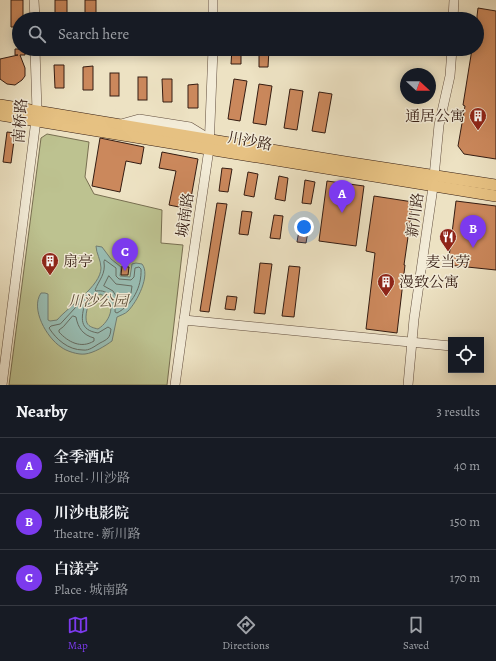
<!DOCTYPE html>
<html lang="en">
<head>
<meta charset="utf-8">
<style>
  :root { --surface:#171b24; --page:#20242c; --text:#f1f3f6; --muted:#9ea1a6; --line:#363941; --accent:#7c3aed }
  body { margin:0; font-family:Alegreya,"Noto Serif SC",serif; background:var(--page); color:var(--text) }
  .controls { position:absolute; right:12px; bottom:12px; display:grid; overflow:hidden; border-radius:0px; box-shadow:0 2px 10px #0003 }
  .controls button { width:36px; height:36px; display:grid; place-items:center; padding:0; border:0; border-bottom:1px solid var(--line); background:var(--surface); color:var(--text); font:20px sans-serif }
  .compass { position:absolute; left:400px; top:68px; width:36px; height:36px; border-radius:50%; background:var(--surface); box-shadow:0 2px 10px #0003; rotate:111deg }
  .you { position:absolute; left:304px; top:227px; width:14px; height:14px; margin:-10px; border:3px solid #fff; border-radius:50%; background:#1a73e8; box-shadow:0 0 0 6px #1a73e833 }
  .badge { display:grid; place-items:center; width:26px; height:26px; border-radius:50%; background:var(--accent); color:#fff; font-size:13px; font-weight:700 }
  .pin { position:absolute; translate:-50% -33px; filter:drop-shadow(0 1px 2px #0008) }
  .pin::after { content:''; position:absolute; top:21px; width:14px; height:12px; background:inherit; clip-path:polygon(0 0,100% 0,50% 100%) }
  .list { margin:0; padding:0; list-style:none }
  h2 { display:flex; justify-content:space-between; align-items:center; height:52px; margin:0; padding:0 16px; font-size:17px }
  h2 small { font-size:13px; font-weight:400; color:var(--muted) }
  .list li { display:grid; grid-template-columns:26px 1fr auto; gap:12px; align-items:center; box-sizing:border-box; height:56px; padding:0 16px; border-top:1px solid var(--line) }
  .list b { display:block; font-size:15px; white-space:nowrap }
  .list p { margin:0; font-size:13px; white-space:nowrap; color:var(--muted) }
  .list em { font-size:13px; font-style:normal; color:var(--muted) }
  .icon { flex:none; width:22px; height:22px; fill:none; stroke:currentColor; stroke-width:2; stroke-linecap:round; stroke-linejoin:round }
  .map { position:relative; flex:none; width:496px; height:385px; overflow:hidden }
  .search { position:absolute; background:var(--surface); box-shadow:0 2px 10px #0003; left:12px; right:12px; top:12px; height:44px; display:flex; align-items:center; gap:10px; box-sizing:border-box; padding:0 14px; border-radius:22px; color:var(--muted); font-size:15px }
  .sheet { height:220px; background:var(--surface) }
  nav { display:flex; justify-content:space-around; align-items:center; box-sizing:border-box; height:56px; border-top:1px solid var(--line); background:var(--surface); font-size:11px; color:var(--muted) }
  nav a { display:grid; justify-items:center; gap:2px }
  nav .on { color:var(--accent) }
  .map>svg:first-child { display:block }
  .green { fill:#bdc290; stroke:#786f51 }
  .water { fill:#99beb4; stroke:#717d73; fill-rule:evenodd }
  .lines { fill:none; stroke-linecap:round; stroke-linejoin:round }
  .shore { stroke:#666d63; stroke-width:1 }
  .building { fill:#cb885c; stroke:#341c12 }
  .minor-casing { stroke:#624e3e; stroke-width:10 }
  .major-casing { stroke:#341c12; stroke-width:12 }
  .minor { stroke:#f3ecd8; stroke-width:9 }
  .major { stroke:#e6c182; stroke-width:11 }
  .labels { text-anchor:middle; dominant-baseline:central; stroke-width:3; stroke-linejoin:round; paint-order:stroke }
  .poi-label { font-size:15px; fill:#341c12; stroke:#f3ecd8; text-anchor:start }
  .street-label { font-size:15px; fill:#341c12; stroke:#f3ecd8 }
  .park-label { font-size:15px; font-style:italic; fill:#5d4e38; stroke:#f3ecd8 }
</style>
</head>
<body>
<div class="map">
<svg width="496" height="385" viewBox="0 0 496 385">
  <rect width="100%" height="100%" fill="#ede2c3"/>
  <filter id="stains"><feTurbulence type="fractalNoise" baseFrequency=".005" numOctaves="4"/><feColorMatrix values="0 0 0 0 .2 0 0 0 0 .09 0 0 0 0 .02 0 0 0 .5 -.17"/></filter>
  <radialGradient id="worn" r=".72"><stop offset=".6" stop-color="#630" stop-opacity="0"/><stop offset="1" stop-color="#630" stop-opacity=".3"/></radialGradient>
  <!-- green -->
  <polygon class="green" points="47,134 89,142 85,177 94,194 162,210 161,243 183,245 167,385 9,385 41,138"/>
  <!-- water -->
  <path class="water" d="M96,246L102,247L111,259L121,267L120,276L130,277L132,264L136,263L142,264C151,275 137,302 128,311C125,314 121,315 117,317L112,341C105,346 94,353 85,354C78,355 66,351 61,347C47,338 30,309 41,293H45L48,294V320L50,321L57,320C68,307 101,286 101,268C101,260 96,253 96,246ZM100,294C118,301 111,321 98,329C94,328 89,327 87,323C84,317 88,301 94,296C94,296 100,295 100,294Z"/>
  <g class="lines">
    <!-- shore -->
    <g class="shore">
      <path d="M105,260L116,268V276L119,279L131,280L134,277L135,268L139,267L141,269C142,287 132,305 117,313L115,312C116,300 109,289 96,291L95,290C99,280 106,274 104,262Z"/>
      <polygon points="109,276 116,284 132,286 131,293 122,304 120,303 113,291 104,286"/>
      <path d="M82,301L85,303C81,318 79,330 98,333L108,327L111,329C110,338 108,339 100,343C95,346 89,351 83,350C68,350 56,339 49,328L51,326L60,324Z"/>
      <path d="M73,316L76,317C78,328 83,335 94,338V341C81,349 68,342 59,332V330L63,327Z"/>
    </g>
  </g>
  <!-- building -->
  <g class="building">
    <polygon points="11,0 23,0 23,19 19,19 19,27 11,27"/>
    <rect x="55" y="0" width="12" height="19"/>
    <rect x="85" y="0" width="11" height="19"/>
    <polygon points="478,8 496,11 496,159 464,154 458,146 465,106 463,105 472,49 477,49 477,16"/>
    <polygon points="15,49 25,49 25,55 20,55 25,68 25,76 22,80 15,85 7,84 0,79 0,59 18,55 15,55"/>
    <polygon points="232,49 241,49 241,64 231,64"/>
    <polygon points="259,49 269,49 268,67 259,67"/>
    <polygon points="54,65 64,65 64,88 55,88"/>
    <polygon points="93,66 93,90 83,90 83,67"/>
    <rect x="110" y="73" width="9" height="23"/>
    <rect x="138" y="77" width="9" height="23"/>
    <polygon points="162,79 172,79 172,102 163,102"/>
    <polygon points="234,79 247,81 240,121 228,119"/>
    <polygon points="198,84 198,108 188,108 188,85"/>
    <polygon points="259,84 272,86 266,125 253,123"/>
    <polygon points="290,89 303,91 297,130 284,128"/>
    <polygon points="319,92 332,94 325,133 312,131"/>
    <polygon points="7,132 15,133 11,163 3,162"/>
    <polygon points="100,138 144,147 141,164 126,161 120,192 92,186"/>
    <polygon points="162,152 198,159 189,209 169,205 176,171 159,168"/>
    <polygon points="222,168 232,169 228,192 219,191"/>
    <polygon points="248,172 258,174 254,197 244,195"/>
    <polygon points="279,176 288,178 285,201 275,199"/>
    <polygon points="305,180 315,182 311,204 302,203"/>
    <polygon points="327,181 364,186 356,246 319,241"/>
    <polygon points="374,196 413,202 404,265 405,265 397,333 366,329 375,253 366,251"/>
    <polygon points="456,201 496,206 496,270 448,265"/>
    <polygon points="217,203 227,204 209,312 200,311"/>
    <polygon points="242,211 252,212 248,235 239,234"/>
    <polygon points="274,215 283,216 280,239 270,238"/>
    <polygon points="301,219 310,220 306,243 297,242"/>
    <polygon points="260,263 272,264 265,314 254,313"/>
    <polygon points="122,266 129,267 128,275 121,275"/>
    <polygon points="289,266 300,267 294,317 282,316"/>
    <polygon points="227,296 237,297 235,310 225,309"/>
  </g>
  <g class="lines">
    <defs>
      <g id="minor">
        <polyline points="34,0 35,19"/>
        <polyline points="213,19 213,0"/>
        <polyline points="453,19 454,0"/>
        <polyline points="121,124 139,119 190,127 208,138"/>
        <polyline points="184,320 451,346"/>
        <polyline points="2,385 36,120 37,111 35,49"/>
        <polyline points="175,385 189,284 209,149 213,49"/>
        <polyline points="408,385 414,319 433,187 439,125 450,76 452,49"/>
      </g>
      <g id="major">
        <polyline points="0,105 345,162 496,185"/>
        <polyline points="0,115 496,196"/>
      </g>
    </defs>
    <!-- minor casing -->
    <use href="#minor" class="minor-casing"/>
    <!-- major casing -->
    <use href="#major" class="major-casing"/>
    <!-- minor -->
    <use href="#minor" class="minor"/>
    <!-- major -->
    <use href="#major" class="major"/>
  </g>
  <!-- icons -->
  <defs>
    <symbol id="building-pin" viewBox="-11 -11 22 30"><path d="M0 17L-7.5 6A9.5 9.5 0 1 1 7.5 6Z" fill="#8f2418" stroke="#f3ecd8"/><path d="M-4-6H4V6H1V3H-1V6H-4ZM-2.5-4.3h1.7v1.8h-1.7ZM.8-4.3h1.7v1.8H.8ZM-2.5-1h1.7V.8h-1.7ZM.8-1h1.7V.8H.8Z" fill="#fff"/></symbol>
    <symbol id="restaurant-pin" viewBox="-11 -11 22 30"><path d="M0 17L-7.5 6A9.5 9.5 0 1 1 7.5 6Z" fill="#8f2418" stroke="#f3ecd8"/><path d="M-5-6h1v4h1v-4h1v4h1v-4h1v5L-1.5 .5V6h-2V.5L-5-1ZM5-6V6H3V1.5H1.5Q1.5-4 5-6Z" fill="#fff"/></symbol>
  </defs>
  <g fill-rule="evenodd">
    <use href="#building-pin" x="468" y="106" width="20" height="27"/>
    <use href="#restaurant-pin" x="438" y="227" width="20" height="27"/>
    <use href="#building-pin" x="40" y="251" width="20" height="27"/>
    <use href="#building-pin" x="376" y="272" width="20" height="27"/>
  </g>
  <g class="labels">
    <!-- poi labels -->
    <g class="poi-label">
      <text x="465" y="116" text-anchor="end">通居公寓</text>
      <text x="63" y="261">扇亭</text>
      <text x="448" y="262" text-anchor="middle">麦当劳</text>
      <text x="399" y="282">漫致公寓</text>
    </g>
    <!-- street labels -->
    <g class="street-label">
      <text transform="translate(20 121) rotate(-86)">南桥路</text>
      <text transform="translate(250 141) rotate(10)">川沙路</text>
      <text transform="translate(185 215) rotate(-81)">城南路</text>
      <text transform="translate(415 215) rotate(-82)">新川路</text>
    </g>
    <!-- park labels -->
    <g class="park-label">
      <text x="98" y="301">川沙公园</text>
    </g>
  </g>
  <rect width="100%" height="100%" filter="url(#stains)"/>
  <rect width="100%" height="100%" fill="url(#worn)"/>
</svg>
<div class="controls">
<button><svg class="icon" aria-label="locate" viewBox="0 0 24 24"><circle cx="12" cy="12" r="6"/><path d="M12 2v4M12 18v4M2 12h4M18 12h4"/></svg></button>
</div>
<svg class="compass" viewBox="-18 -18 36 36"><path d="M0-13l5 13h-10z" fill="#e53935"/><path d="M0 13l5-13h-10z" fill="#9ea1a6"/></svg>
<div class="you"></div>
<div class="pin badge" style="left:342px;top:213px">A</div>
<div class="pin badge" style="left:473px;top:248px">B</div>
<div class="pin badge" style="left:125px;top:271px">C</div>
<div class="search"><svg class="icon" aria-label="search" viewBox="0 0 24 24"><circle cx="10" cy="10" r="6"/><path d="M15 15l6 6"/></svg>Search here</div>
</div>
<section class="sheet">
<h2>Nearby<small>3 results</small></h2>
<ul class="list">
<li><span class="badge">A</span><div><b>全季酒店</b><p>Hotel · 川沙路</p></div><em>40 m</em></li>
<li><span class="badge">B</span><div><b>川沙电影院</b><p>Theatre · 新川路</p></div><em>150 m</em></li>
<li><span class="badge">C</span><div><b>白漾亭</b><p>Place · 城南路</p></div><em>170 m</em></li>
</ul>
</section>
<nav>
<a class="on"><svg class="icon" aria-label="map" viewBox="0 0 24 24"><path d="M3 6l6-2 6 2 6-2v14l-6 2-6-2-6 2zM9 4v14M15 6v14"/></svg>Map</a>
<a><svg class="icon" aria-label="directions" viewBox="0 0 24 24"><path d="M12 3l9 9-9 9-9-9zM9 14v-3h6M13 9l2 2-2 2"/></svg>Directions</a>
<a><svg class="icon" aria-label="saved" viewBox="0 0 24 24"><path d="M7 4h10v16l-5-4-5 4z"/></svg>Saved</a>
</nav>
</body>
</html>
